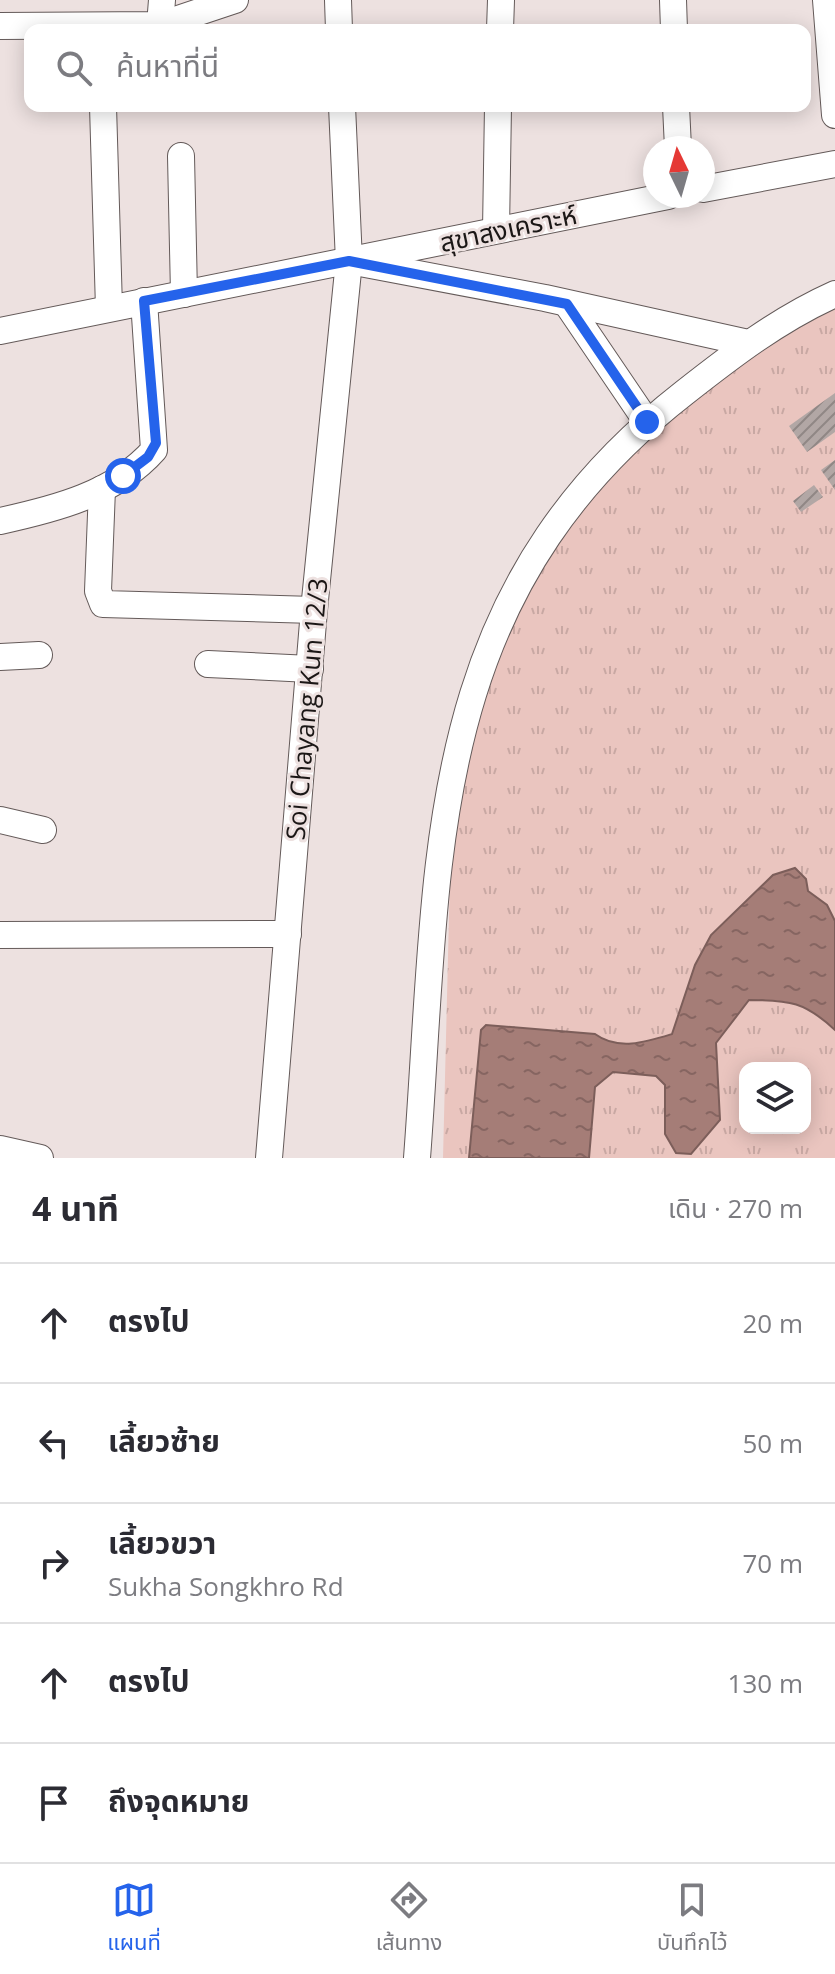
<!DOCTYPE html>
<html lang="th">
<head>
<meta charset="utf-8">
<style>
  :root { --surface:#fff; --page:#f7f7f7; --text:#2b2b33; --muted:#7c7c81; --line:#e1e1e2; --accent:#2563eb }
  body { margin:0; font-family:"Open Sans","Noto Sans Thai",sans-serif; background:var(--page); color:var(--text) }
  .controls { position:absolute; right:24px; bottom:24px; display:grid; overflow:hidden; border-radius:16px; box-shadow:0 4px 20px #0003 }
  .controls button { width:72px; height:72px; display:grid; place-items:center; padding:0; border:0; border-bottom:2px solid var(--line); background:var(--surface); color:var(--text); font:40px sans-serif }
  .compass { position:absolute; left:643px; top:136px; width:72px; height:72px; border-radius:50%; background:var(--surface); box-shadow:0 4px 20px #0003; rotate:355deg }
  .stop { position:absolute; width:24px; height:24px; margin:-18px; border:6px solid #2563eb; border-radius:50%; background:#fff }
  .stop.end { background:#2563eb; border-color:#fff; box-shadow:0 2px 8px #0008 }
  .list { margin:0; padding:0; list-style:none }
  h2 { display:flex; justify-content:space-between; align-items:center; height:104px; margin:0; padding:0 32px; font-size:34px }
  h2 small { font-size:26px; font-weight:400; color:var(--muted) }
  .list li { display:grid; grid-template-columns:52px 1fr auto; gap:24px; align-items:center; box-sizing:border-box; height:120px; padding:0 32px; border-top:2px solid var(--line) }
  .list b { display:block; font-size:30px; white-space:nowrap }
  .list p { margin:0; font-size:26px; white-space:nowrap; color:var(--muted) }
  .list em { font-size:26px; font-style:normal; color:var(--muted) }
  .icon { flex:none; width:44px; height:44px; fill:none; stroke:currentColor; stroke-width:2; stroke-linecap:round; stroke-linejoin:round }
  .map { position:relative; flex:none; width:835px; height:1158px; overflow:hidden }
  .search { position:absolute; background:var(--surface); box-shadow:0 4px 20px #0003; left:24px; right:24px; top:24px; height:88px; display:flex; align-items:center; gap:20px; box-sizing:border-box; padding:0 28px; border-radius:16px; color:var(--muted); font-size:30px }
  .sheet { height:704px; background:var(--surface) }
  nav { display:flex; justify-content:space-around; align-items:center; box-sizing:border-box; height:112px; border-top:2px solid var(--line); background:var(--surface); font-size:22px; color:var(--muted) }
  nav a { display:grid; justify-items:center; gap:4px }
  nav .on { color:var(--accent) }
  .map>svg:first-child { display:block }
  .grass { fill:url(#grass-tufts); fill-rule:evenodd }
  .water { fill:url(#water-ripples); stroke:#7c5e5a; stroke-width:2 }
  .building { fill:url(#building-hatch) }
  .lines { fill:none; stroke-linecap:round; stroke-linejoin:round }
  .minor-casing { stroke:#645a59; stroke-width:28 }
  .minor { stroke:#fff; stroke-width:26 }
  .route { stroke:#2563eb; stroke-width:10 }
  .labels { text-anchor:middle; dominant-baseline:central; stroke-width:6; stroke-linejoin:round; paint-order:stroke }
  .street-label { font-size:26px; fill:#1b1716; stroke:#ede1e0 }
</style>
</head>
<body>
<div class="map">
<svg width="835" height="1158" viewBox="0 0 835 1158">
  <defs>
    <pattern id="grass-tufts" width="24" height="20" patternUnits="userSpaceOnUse" patternTransform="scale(2)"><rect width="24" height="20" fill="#eac5bf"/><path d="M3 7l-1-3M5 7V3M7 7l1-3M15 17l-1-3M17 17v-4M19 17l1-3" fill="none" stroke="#c8a8a3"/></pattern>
    <pattern id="water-ripples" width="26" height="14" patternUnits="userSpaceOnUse" patternTransform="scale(2)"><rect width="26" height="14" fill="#a57d77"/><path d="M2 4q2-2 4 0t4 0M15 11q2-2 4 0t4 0" fill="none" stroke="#866561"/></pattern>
    <pattern id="building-hatch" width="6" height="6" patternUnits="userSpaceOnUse" patternTransform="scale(2)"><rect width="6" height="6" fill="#b2a7a5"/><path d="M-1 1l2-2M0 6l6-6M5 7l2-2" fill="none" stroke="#908785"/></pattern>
  </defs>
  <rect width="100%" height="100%" fill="#ede1e0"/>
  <!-- grass -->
  <path class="grass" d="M835,304V1158H443L451,836L459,772L516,606L595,491L653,433L757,351ZM745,1068H805V1128H745Z"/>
  <!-- water -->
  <path class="water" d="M795,868L806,879L808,891L827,905L835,921V1030C805,1002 790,1000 749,1000L716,1043L720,1120L691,1154L676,1153L665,1134V1085L656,1076L613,1072L595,1087L589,1158H469L481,1030L486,1025L595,1034C618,1051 646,1042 672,1034L695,965L711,935L773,875Z"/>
  <!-- building -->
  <g class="building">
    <polygon points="835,393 835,432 807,452 789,426"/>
    <polygon points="835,460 835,490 821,470"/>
    <polygon points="814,485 823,497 801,512 793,501"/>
  </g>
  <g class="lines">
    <defs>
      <g id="minor">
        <polyline points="338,0 339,30"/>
        <polyline points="673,0 674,30"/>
        <polyline points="826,0 835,115"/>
        <polyline points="160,25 162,0"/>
        <polyline points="0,26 160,25 235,0"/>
        <polyline points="500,30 501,0"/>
        <polyline points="103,106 109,308"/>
        <polyline points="676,106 678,148"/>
        <polyline points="181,156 184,294"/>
        <polyline points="703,189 835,164"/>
        <polyline points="496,230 498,106"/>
        <polyline points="360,263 545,298 748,343"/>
        <polyline points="567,304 647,422"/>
        <polyline points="0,331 668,196"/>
        <polyline points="102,489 98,591 103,604 314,610"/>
        <path d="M0,521C55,509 115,494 154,450L144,301"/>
        <polyline points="0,657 39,655"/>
        <polyline points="208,664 310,669"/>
        <polyline points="0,820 43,830"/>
        <polyline points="0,935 288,934"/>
        <polyline points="0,1149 40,1158"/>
        <polyline points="269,1158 314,610 349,261 342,106"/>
        <path d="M417,1158C440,858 421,598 684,393C731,356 779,319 835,294"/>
      </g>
    </defs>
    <!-- minor casing -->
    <use href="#minor" class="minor-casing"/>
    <!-- minor -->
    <use href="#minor" class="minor"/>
  </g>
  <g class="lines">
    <!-- route -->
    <polyline class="route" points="123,476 148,457 156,443 144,301 349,261 567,304 647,422"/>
  </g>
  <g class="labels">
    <!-- street labels -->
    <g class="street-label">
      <text transform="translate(508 228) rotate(-12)">สุขาสงเคราะห์</text>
      <text transform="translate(306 709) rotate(-85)">Soi Chayang Kun 12/3</text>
    </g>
  </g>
</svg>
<div class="controls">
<button><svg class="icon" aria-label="layers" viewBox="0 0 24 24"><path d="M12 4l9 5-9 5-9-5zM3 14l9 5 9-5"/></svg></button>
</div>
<svg class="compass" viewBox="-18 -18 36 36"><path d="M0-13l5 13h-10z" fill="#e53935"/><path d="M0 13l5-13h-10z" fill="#7c7c81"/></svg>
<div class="stop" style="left:123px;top:476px"></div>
<div class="stop end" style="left:647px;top:422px"></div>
<div class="search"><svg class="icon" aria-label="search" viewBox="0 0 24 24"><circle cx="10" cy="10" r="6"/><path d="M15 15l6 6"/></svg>ค้นหาที่นี่</div>
</div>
<section class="sheet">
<h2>4 นาที<small>เดิน · 270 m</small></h2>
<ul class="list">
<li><svg class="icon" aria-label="ahead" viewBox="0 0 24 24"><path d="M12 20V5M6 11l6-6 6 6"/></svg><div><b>ตรงไป</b></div><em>20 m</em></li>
<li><svg class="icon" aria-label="left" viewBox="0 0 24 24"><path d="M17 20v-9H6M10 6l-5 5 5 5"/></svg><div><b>เลี้ยวซ้าย</b></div><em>50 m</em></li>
<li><svg class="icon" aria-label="right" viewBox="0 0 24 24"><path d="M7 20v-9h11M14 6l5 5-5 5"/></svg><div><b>เลี้ยวขวา</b><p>Sukha Songkhro Rd</p></div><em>70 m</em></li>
<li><svg class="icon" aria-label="ahead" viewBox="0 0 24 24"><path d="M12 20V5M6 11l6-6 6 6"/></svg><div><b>ตรงไป</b></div><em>130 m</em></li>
<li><svg class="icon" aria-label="arrive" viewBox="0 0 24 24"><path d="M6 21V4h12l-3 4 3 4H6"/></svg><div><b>ถึงจุดหมาย</b></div></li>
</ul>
</section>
<nav>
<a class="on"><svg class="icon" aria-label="map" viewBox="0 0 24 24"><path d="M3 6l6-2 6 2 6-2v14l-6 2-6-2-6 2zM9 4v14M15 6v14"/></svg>แผนที่</a>
<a><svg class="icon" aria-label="directions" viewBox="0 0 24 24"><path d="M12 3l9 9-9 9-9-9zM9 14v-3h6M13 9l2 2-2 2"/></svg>เส้นทาง</a>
<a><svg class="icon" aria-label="saved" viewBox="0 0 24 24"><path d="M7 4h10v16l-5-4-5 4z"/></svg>บันทึกไว้</a>
</nav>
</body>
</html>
